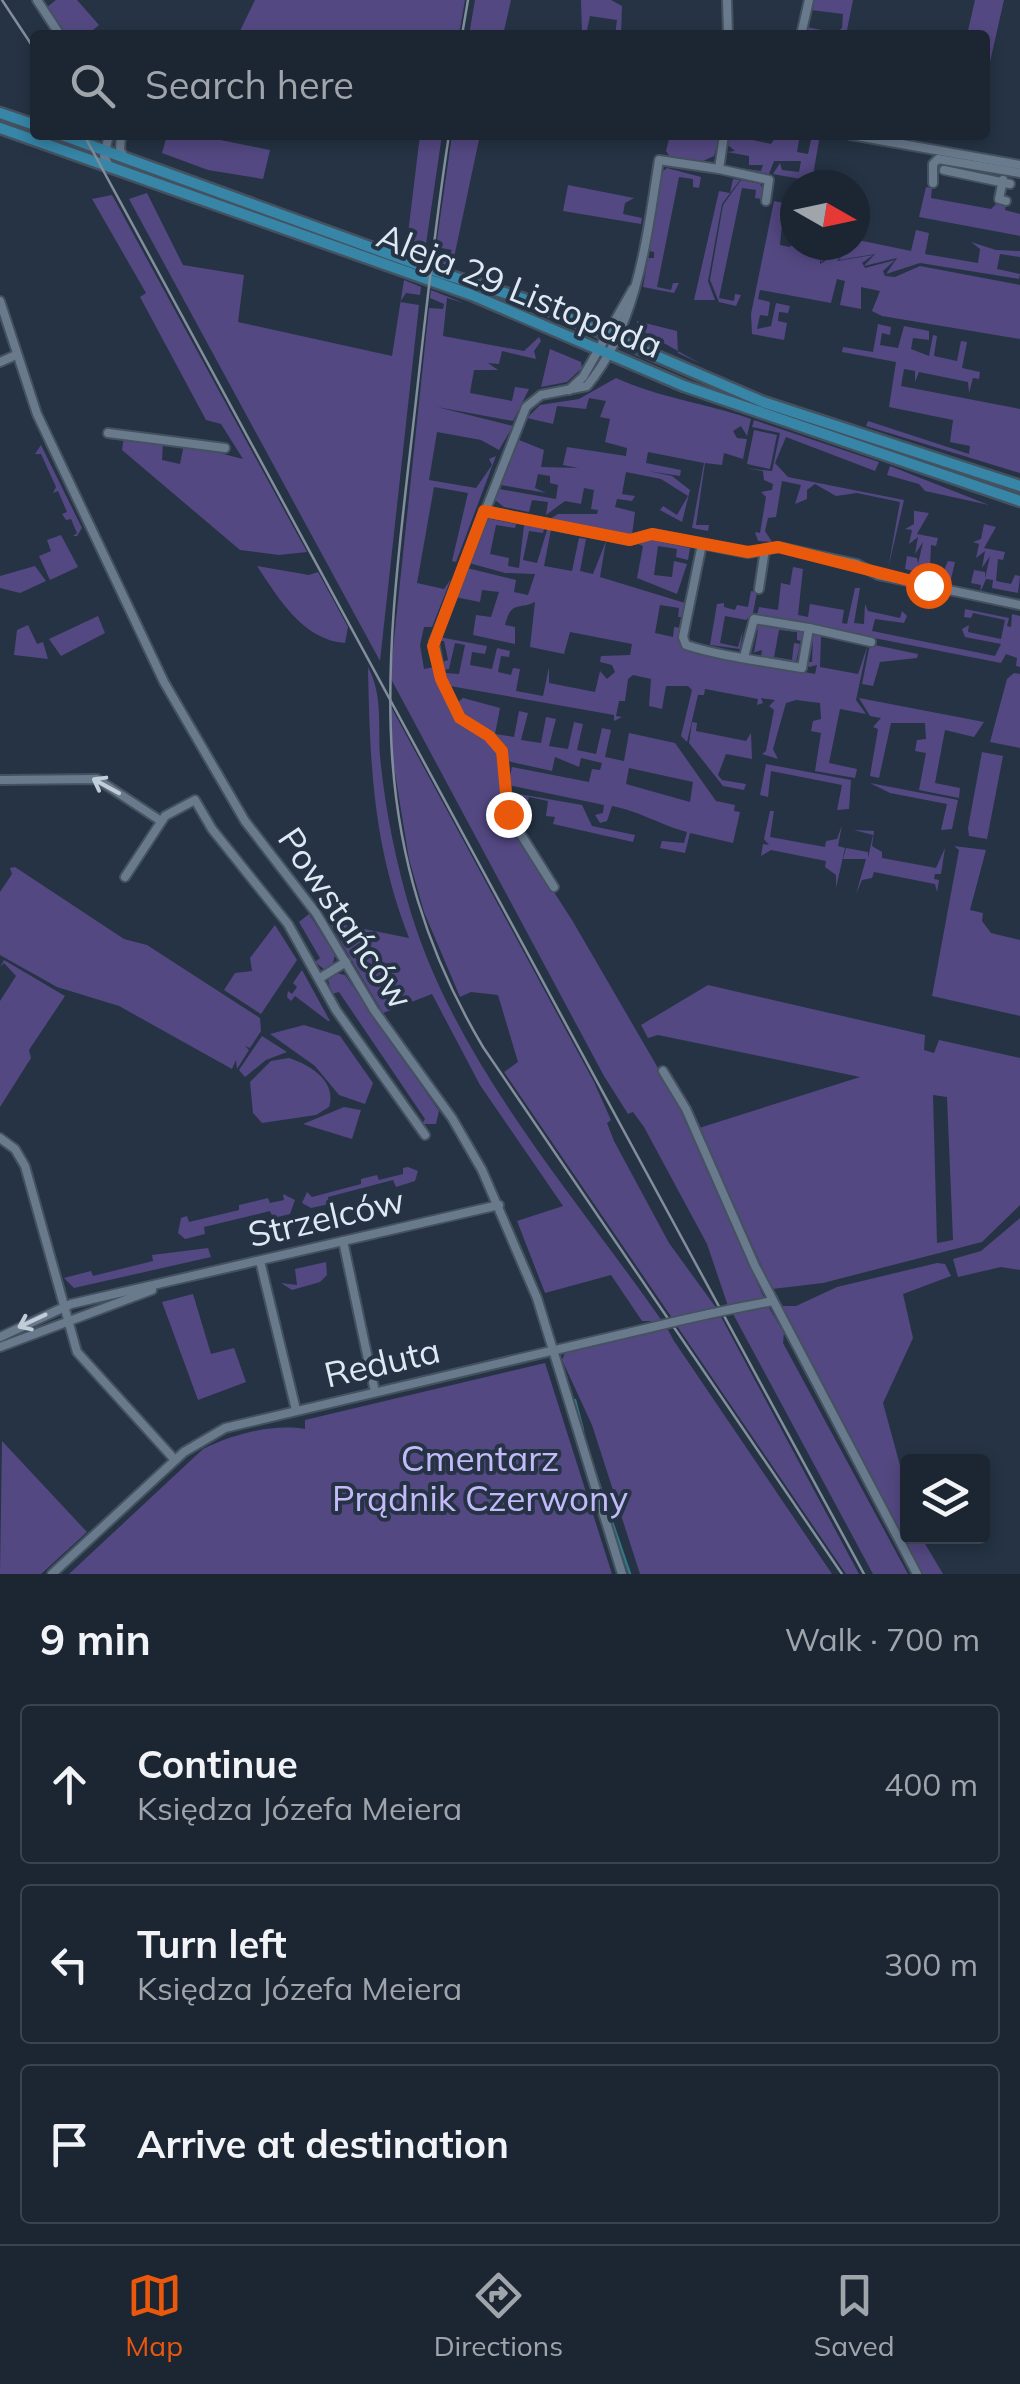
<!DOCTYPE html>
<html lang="en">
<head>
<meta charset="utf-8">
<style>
  :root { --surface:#1c2633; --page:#29323f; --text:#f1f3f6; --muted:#a0a5ac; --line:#3a434e; --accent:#ea580c }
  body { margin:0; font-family:Mulish,sans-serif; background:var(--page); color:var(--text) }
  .controls { position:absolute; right:30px; bottom:30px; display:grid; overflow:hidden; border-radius:10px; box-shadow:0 5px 15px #0003 }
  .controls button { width:90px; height:90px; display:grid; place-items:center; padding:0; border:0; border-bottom:2px solid var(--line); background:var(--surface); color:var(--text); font:50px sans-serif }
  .compass { position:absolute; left:780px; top:170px; width:90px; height:90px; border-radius:50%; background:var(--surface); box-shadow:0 5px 15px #0003; rotate:99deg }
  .stop { position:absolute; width:30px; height:30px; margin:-22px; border:8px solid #ea580c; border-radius:50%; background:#fff }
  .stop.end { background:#ea580c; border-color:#fff; box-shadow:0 2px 10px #0008 }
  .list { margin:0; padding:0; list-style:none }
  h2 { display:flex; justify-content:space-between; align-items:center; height:130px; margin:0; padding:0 40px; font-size:42px }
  h2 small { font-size:32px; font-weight:400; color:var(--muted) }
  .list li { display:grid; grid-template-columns:65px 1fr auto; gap:30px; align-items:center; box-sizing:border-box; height:160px; margin:0 20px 20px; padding:0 20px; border:2px solid var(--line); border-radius:10px }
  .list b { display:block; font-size:38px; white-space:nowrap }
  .list p { margin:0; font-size:32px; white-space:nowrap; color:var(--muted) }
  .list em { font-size:32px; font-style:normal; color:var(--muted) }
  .icon { flex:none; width:55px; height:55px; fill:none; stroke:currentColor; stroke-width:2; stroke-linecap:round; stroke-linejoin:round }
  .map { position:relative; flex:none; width:1020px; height:1574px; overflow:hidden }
  .search { position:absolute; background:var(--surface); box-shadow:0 5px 15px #0003; left:30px; right:30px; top:30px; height:110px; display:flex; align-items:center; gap:25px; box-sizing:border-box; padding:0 35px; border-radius:10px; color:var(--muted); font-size:38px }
  .sheet { height:670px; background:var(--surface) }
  nav { display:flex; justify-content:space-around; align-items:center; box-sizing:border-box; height:140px; border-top:2px solid var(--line); background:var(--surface); font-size:28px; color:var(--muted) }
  nav a { display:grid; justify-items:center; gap:5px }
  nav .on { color:var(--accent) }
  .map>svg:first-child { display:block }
  .green { fill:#544882; fill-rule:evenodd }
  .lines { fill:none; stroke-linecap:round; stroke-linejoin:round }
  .stream { stroke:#337985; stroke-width:2.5 }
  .minor-casing { stroke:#44515f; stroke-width:12 }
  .major-casing { stroke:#44515f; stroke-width:15 }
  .minor { stroke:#697a8d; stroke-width:8 }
  .major { stroke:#3785a7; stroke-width:10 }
  .rail { stroke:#828e9c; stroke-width:2.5 }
  .minor-bridge-casing { stroke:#44515f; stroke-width:12; stroke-linecap:butt }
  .minor-bridge { stroke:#697a8d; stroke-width:8 }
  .oneway { stroke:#c2cdda }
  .route { stroke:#ea580c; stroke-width:12 }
  .labels { text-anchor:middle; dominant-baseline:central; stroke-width:8; stroke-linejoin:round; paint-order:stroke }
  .street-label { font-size:35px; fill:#dfe9f4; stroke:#253344 }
  .park-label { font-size:35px; fill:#c4baf9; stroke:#253344 }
</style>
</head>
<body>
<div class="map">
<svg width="1020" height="1574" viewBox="0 0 1020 1574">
  <rect width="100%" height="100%" fill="#253344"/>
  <!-- green -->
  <g class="green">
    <polygon points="56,0 77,0 99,25 87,35 65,35 47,7"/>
    <polygon points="255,0 465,0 459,35 238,35"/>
    <polygon points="475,0 511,0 503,35 469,35"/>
    <polygon points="581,0 611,0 622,6 621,35 615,35 617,20 590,16 586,35 582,35"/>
    <polygon points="813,0 853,0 846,35 806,35 807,27 836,33 842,28 843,14 811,10"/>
    <polygon points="975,0 1004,0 985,84 985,35 967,35"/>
    <polygon points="167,135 196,135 270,150 263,179 208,170 162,153"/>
    <polygon points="420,135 442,135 426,244 407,242 408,247 425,257 406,250"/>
    <polygon points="452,135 480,135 452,267 435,261 447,258 452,250 436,247"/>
    <polygon points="670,135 720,135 714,156 703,161 670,157 666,151"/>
    <polygon points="730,135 771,144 777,135 807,135 806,140 799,140 797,152 808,154 812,135 820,135 812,181 773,174 780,163 782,170 799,172 801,161 774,161 769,174 725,166 761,171 763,165 749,165 749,156 727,152 735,151 728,145"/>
    <polygon points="667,168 701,177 699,188 693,187 693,179 679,177 657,287 671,290 673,283 679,283 674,293 643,287 648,258 654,258 654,252 649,251 663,171"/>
    <polygon points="733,179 740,180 722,204 708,281 715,300 694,300 719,191 730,193"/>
    <polygon points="741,180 760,184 763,189 761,199 755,198 756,190 742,188 719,298 734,301 735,294 741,295 736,306 719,302 710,280 723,205"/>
    <polygon points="568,185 634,198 625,203 623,214 642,218 641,224 563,211"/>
    <polygon points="926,187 932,188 931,198 991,209 998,202 1006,204 1005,210 1020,214 1020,236 919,217"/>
    <polygon points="147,193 183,265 244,275 238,322 392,356 404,280 421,287 420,295 406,293 400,302 419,305 380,661 129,199"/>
    <polygon points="112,195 307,552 279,555 240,550 122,450 124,436 163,442 162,460 180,464 184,444 243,459 221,424 206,420 140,297 146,293 92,199"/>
    <polygon points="774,201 784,203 780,245 790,247 795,242 807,250 820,245 820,264 846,248 837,261 873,255 862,263 865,268 895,260 883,271 885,276 895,277 920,266 1020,285 1020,339 882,316 872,311 880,291 861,287 861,309 840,305 845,281 837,279 831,303 760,290 758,299 770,302 768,316 760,315 757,329 771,326 776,303 790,306 788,313 779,312 778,321 787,323 784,340 752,334 751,314"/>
    <polygon points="855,217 861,219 858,240 911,251 916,230 929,233 925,254 978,263 980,249 971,242 996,250 1020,251 1020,257 1000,254 997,269 1020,274 1019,279 920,263 886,274 897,258 864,266 875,254 839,260 847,246 835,249 821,262 822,245 855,245"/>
    <polygon points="431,290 464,303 447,298 443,336 524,351 539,337 541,341 534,351 536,359 502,351 499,364 488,363 498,370 474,370 470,393 512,401 515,387 529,389 513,421 437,407 513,426 499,450 481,440 437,432 429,480 476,488 492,465 489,459 496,456 456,562 452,561 468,493 434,487 417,583 444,589 451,579 432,627 424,627 420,645 424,669 434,667 458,720 498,748 507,819 572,920 676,1099 764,1298 728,1306 707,1244 644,1127 633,1112 628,1114 604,1076 390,677 429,308 443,309 444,304 430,298"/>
    <polygon points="637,321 677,331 678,353 701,364 637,328"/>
    <polygon points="878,324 891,327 890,335 882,333 880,345 898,348 904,326 929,331 929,340 913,338 911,349 929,356 933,335 937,336 934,356 957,361 961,341 967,342 962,368 980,372 979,379 973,378 969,393 968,382 919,372 915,382 915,371 904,369 901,386 1020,409 1020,473 866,426 868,421 969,454 970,446 950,442 953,420 889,407 896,362 842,352 843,347 873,352"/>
    <polygon points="550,349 581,362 582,368 567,382 541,387"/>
    <path d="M616,378C659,398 706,403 751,419L747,436L741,426L733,431L737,438L747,439L743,459L724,453L722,465L705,463L696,525H709L708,531L692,528L704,463L648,452L646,463L681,470L680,476L648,471L672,476L690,490L682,522L660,510L663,506L677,515L688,496L661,479L626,472L622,494L635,496L632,501L617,499L615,507L635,512L632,535L550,519L558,514H597L598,510L591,509L594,490L584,488L581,504L565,501L546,515L548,502L532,500L529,512L504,507L495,500L499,489L556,499L558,485L550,483V476L538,474L535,488L546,493L501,485L519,440L544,450L541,467L578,468L563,465L567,447L626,456L627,448L605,442L610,419L600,417L606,401L589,398L586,409L557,406L553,424L527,418L540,405L579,399Z"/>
    <polygon points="754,420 879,462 875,471 786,437 775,463 788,477 904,500 888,569 900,502 857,493 836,496 815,484 807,490 807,499 795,504 801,485 782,481 776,517 768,518 765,531 772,542 758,541 755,532 760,533 766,497 761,492 772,490 773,484 764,480 763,471 744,468 772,471 780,433 752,427"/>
    <polygon points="754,430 777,435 770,469 747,464"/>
    <polygon points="41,445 82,528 77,536 73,536 77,533 71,519 66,520 62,514 67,512 58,491 53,493 56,487 41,454 35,454"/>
    <polygon points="890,466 989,505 925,491 919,484 887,475"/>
    <polygon points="909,510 929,513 917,534 938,538 936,546 931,545 930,567 944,570 948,561 955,562 951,579 925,574 926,566 919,565 912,579 913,571 905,569 907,556 917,558 918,564 923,542 915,554 918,537 909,544 912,530 905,529 914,524 914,511"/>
    <path d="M486,518L516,524L515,528L496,525L490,554L509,558L508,566L519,568L524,525L544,529L543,533L529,531L523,560L537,563L547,530H551L544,566L572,571L579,538L586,539L580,571L593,574L606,541L600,577L685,603L682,617H678L679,608L660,605L655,633L673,637L674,627L682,628L680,643L687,649L815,674L817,665L809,667L806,662H812L813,632L821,636L820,667L858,674L868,644L856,700L866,714L840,709L829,763L857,769L855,778L815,771L821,733L811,731L813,721L821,719L820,703L796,700L786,703L773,749L778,759L762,754L766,751L774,710L769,706L775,700L761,698L763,703L757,705L758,699L705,689L704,695H698L687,742L681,736L692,690L688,686H666L662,709L649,706L651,679L633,675L628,679L625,701H619L616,716L622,717L614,721V715L450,686L445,673L459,674L465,645L455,643L449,669L444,670L442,662L448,660L444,641H438L439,637L487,646L485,654L472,652L470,665L492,669L497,648L510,651L509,657L501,656L498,672L511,675L513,668L520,669L516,691L543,696L549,667V683L595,692L600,671L607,679L615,672L612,665L600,662L601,656L630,655L632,644L570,632L564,654L530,647L535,602C519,610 511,600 505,625L515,627V644L473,635L476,615L491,617L499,592L482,590L480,602L455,597L467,568L516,580L514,592L528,595L535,574L505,573L469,563Z"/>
    <polygon points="984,524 996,527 984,548 1005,552 1003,560 998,559 996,581 1011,584 1015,575 1020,576 1018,593 992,588 993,580 986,579 980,593 981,585 971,583 974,570 985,572 985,578 990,556 982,568 985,551 976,558 979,544 973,542 981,539"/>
    <polygon points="61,535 78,567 50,580 39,556 51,551 47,540"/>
    <polygon points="652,540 690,548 688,560 676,557 677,549 658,546 654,575 672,577 674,561 687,564 677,594 637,578 643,546 638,544"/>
    <polygon points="35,566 46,581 20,593 0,588 0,576"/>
    <path d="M257,566L309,575L318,572L348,627L345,643C303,640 279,599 257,566Z"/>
    <polygon points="793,567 803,569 798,615 808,617 810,604 844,610 842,623 847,624 855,588 860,588 854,623 864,624 865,604 868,611 900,618 902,611 907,616 904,623 875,619 872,631 995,656 1001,644 965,637 962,629 969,625 968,632 1001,639 1005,620 973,613 971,618 964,617 965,609 1009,618 1007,626 1011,627 1012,614 1020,616 1020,667 1016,666 1017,658 1006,654 1001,663 757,615 759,607 778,610 781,583 790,585"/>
    <polygon points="751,591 757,592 753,613 746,620 725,616 720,643 738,647 743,630 740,649 710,645 717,604 724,603 724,607 735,610 737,605 748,607"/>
    <polygon points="98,616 105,633 61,656 49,639"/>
    <polygon points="757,621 803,631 801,641 797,640 797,632 779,630 774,657 792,660 794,643 800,644 796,662 761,656 762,650 749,654 754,652 758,630 752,629"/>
    <polygon points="28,625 37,644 43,642 48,659 14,655 17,630"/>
    <polygon points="870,644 918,654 917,658 880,662 873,686 862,684"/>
    <path d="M368,667C383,695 378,726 380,756C385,810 396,862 411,913C458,1065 572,1192 662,1321H642L611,1275L545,1293L517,1221L563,1206L480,1085L432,994L383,1013L329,922L409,938C373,845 370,766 368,667Z"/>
    <polygon points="1014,673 1020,674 1020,748 990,742 1007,679"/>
    <path d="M463,698L500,708L495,734L514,737L519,711L528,713L521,740L541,743L546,717L556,719L549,746L568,749L574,722L583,724L577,750L596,754L602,728L611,730L605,757L624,761L629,733L675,743L716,801L735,805L734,811L740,812L733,843L690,833L685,853L660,848L662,841L684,843L687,832C657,824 645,813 612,806L607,821L600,823L595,815L603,813L604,805L508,785L512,767L589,782L592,769L600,770L602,763L581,758L579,767L555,757L552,771L507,761C500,730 468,730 457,703ZM629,768L693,782L690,802L626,784Z"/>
    <polygon points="859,698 984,722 974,737 945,730 935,783 960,788 959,798 919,790 926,753 915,751 917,740 926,739 925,723 891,723 879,778 870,776 878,729 873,727 881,718 870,716"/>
    <polygon points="390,705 594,1082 611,1120 607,1123 614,1141 669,1243 717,1309 672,1318 504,1072 518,1062 498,995 471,992 460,997 424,912 409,859 393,761"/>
    <polygon points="692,722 697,723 696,731 746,741 751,733 752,759 726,754 718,775 722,780 746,784 744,790 723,786 689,743"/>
    <polygon points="982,752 1003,756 987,839 969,836 968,828"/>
    <polygon points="766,764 851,780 849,809 837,810 842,785 771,771 768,797 760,795"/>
    <polygon points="870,783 958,800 952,829 941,830 947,804 890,793"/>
    <polygon points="508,792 582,805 592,826 635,835 633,842 553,824 555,817 546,816 548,801 529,797 525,811 511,811"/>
    <polygon points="770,811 774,811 770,837 825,847 826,841 837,839 842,825 838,846 845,848 836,888 836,875 825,867 826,861 771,850 761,856 763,844 769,845 764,839"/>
    <polygon points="854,830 874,831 872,846 882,852 882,858 936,868 945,848 941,874 935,874 934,879 939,880 937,892 935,884 874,872 872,878 862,880 856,894 866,859 843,859 846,848 868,852 868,858 873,835"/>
    <polygon points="954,846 986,850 970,910 983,913 982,921 991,933 1020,940 1020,1016 932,996 959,850"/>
    <polygon points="15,867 124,939 147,945 260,1018 261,1031 250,1048 245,1046 249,1050 237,1069 236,1060 232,1069 119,1006 57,987 0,955 0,892 12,874 10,868"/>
    <polygon points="309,914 335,955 332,967 325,970 315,962 320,958 299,922"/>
    <polygon points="275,925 297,960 261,1014 224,990 235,973 252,971 250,958"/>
    <polygon points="4,960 65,996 29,1050 31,1058 0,1107 0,1001 16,976 4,963 0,967"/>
    <polygon points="302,970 330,1021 328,1021 295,996 291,1001 287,997 288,991 292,994 297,987 293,983"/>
    <polygon points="336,973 345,975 439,1111 436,1124 422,1124 425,1119 339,992 332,994 328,980"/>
    <path d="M708,985L925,1035L924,1050L934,1053L939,1040L1020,1058V1205L982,1242L823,1283L772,1289L699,1128L860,1077L658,1035L648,1038L641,1025ZM933,1095L947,1097L953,1240L937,1243Z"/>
    <polygon points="304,1025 340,1036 373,1083 365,1104 339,1095 315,1066 270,1034"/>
    <polygon points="262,1036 287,1052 266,1060 245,1077 239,1070"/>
    <path d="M289,1058C311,1065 337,1082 329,1107L316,1115L262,1123L253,1113L250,1082L271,1061Z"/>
    <polygon points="344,1107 361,1110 352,1139 303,1124"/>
    <polygon points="408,1167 418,1171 415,1181 396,1187 393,1180 328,1197 329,1204 311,1208 302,1203 307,1192 312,1197 361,1184 361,1179 377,1175 379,1180 403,1174 403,1168"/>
    <polygon points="283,1194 295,1200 290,1214 273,1218 270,1211 204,1227 205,1234 185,1239 178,1233 181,1218 187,1216 189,1222 239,1210 239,1205 268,1198 270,1203 284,1200"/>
    <polygon points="1020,1218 1020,1270 1001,1267 958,1277 953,1259 981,1251"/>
    <polygon points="208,1248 211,1257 74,1288 64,1278 91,1271 93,1276 153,1261 152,1255"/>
    <polygon points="326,1262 327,1275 320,1282 292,1290 281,1283 297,1285 295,1269"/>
    <polygon points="937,1263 945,1264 951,1276 903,1294 913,1338 883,1403 907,1491 908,1536 921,1537 943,1574 921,1574 781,1306 796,1306 837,1287"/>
    <polygon points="193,1294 211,1354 234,1348 246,1382 198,1400 162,1302"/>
    <polygon points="768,1306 784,1333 783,1343 908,1574 873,1574 732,1312"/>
    <polygon points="720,1315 859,1574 846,1574 677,1326"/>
    <polygon points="667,1328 674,1341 832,1574 640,1574 592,1425 562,1360 565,1353"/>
    <path d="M545,1363L612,1574H69L203,1449C235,1433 273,1424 305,1429V1420Z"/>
    <polygon points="2,1441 87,1532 41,1574 0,1574"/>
  </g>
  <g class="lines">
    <!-- stream -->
    <g class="stream">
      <polyline points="575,1400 583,1430"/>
      <polyline points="596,1475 630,1574"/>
    </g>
    <defs>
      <g id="minor">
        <polyline points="37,0 60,35"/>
        <polyline points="727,0 728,35"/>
        <polyline points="801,35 809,0"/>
        <polyline points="109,135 104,156 110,168"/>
        <polyline points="121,135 120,150 125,158"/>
        <polyline points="851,135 1020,165"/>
        <polyline points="719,169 769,180 766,201"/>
        <polyline points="944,170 1010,184"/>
        <polyline points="1003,180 999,199 1006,201"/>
        <polyline points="933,183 933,164 938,159 1020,173"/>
        <polyline points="0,301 37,414 164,682 245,821 316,913 374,1010 452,1118 482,1170 537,1298 622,1574"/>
        <polyline points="0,362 16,355"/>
        <polyline points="569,390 583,377 633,289"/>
        <polyline points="108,433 225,448"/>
        <polyline points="484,511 630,540 652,534 748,553 779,547 857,564 878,575 1020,605"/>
        <path d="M702,544L683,637L686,645C723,657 764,661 802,668L809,628L754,619L744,657"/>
        <polyline points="759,589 765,549"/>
        <polyline points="809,628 871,642"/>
        <polyline points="0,780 97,779 161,821"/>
        <polyline points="125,877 165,816 195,800 212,829 288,924 336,1010 425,1135"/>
        <path d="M554,887L508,814L502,751L492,738L460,718L441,679L434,642L526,407L541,395L587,386C638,324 647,236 659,160L719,169L724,135"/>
        <polyline points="320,978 346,962"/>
        <polyline points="663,1071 686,1109 755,1266 917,1574"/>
        <polyline points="0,1138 15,1149 25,1166 77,1352 175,1460"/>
        <polyline points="343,1241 375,1392"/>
        <polyline points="260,1261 296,1410"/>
        <polyline points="737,1308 773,1301"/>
        <polyline points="682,1320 709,1314"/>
        <polyline points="0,1337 71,1304 499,1205"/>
        <polyline points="0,1347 152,1290"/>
        <polyline points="52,1574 184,1452 225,1428 653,1327"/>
      </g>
      <g id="major">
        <polyline points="0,113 35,125"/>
        <polyline points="0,128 472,295 684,386 1020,501"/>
        <polyline points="62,135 444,274 524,299 763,402 1020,486"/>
      </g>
    </defs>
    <!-- minor casing -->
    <use href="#minor" class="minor-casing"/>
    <!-- major casing -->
    <use href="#major" class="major-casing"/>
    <!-- minor -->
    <use href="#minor" class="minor"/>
    <!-- major -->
    <use href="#major" class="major"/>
    <!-- rail -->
    <g class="rail">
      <polyline points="2,0 35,50"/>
      <polyline points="462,35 468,0"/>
      <polyline points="84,135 864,1574"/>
      <path d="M449,135C433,237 423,341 411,444C385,667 362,843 483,1047L842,1574"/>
    </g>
    <defs>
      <g id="minor-bridge">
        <polyline points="709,1314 737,1308"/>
        <polyline points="653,1327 682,1320"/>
      </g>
    </defs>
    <!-- minor-bridge casing -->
    <use href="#minor-bridge" class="minor-bridge-casing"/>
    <!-- minor-bridge -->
    <use href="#minor-bridge" class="minor-bridge"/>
  </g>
  <!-- one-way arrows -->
  <defs><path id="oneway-shaft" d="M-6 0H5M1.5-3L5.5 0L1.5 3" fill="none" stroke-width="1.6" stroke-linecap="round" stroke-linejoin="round" transform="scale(2.5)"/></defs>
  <g class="oneway">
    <use href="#oneway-shaft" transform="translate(106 786) rotate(-151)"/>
    <use href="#oneway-shaft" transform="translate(32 1321) rotate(155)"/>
  </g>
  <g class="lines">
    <!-- route -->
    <polyline class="route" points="508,814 502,751 489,736 460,718 441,679 433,646 484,511 630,540 652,534 748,552 778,547 928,585"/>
  </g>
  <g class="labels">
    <!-- street labels -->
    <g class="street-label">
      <text transform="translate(520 290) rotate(22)">Aleja 29 Listopada</text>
      <text transform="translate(346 918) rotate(56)">Powstańców</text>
      <text transform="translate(326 1217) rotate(-13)">Strzelców</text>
      <text transform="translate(382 1362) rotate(-13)">Reduta</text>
    </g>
    <!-- park labels -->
    <g class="park-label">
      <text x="480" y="1458">Cmentarz<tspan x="480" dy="40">Prądnik Czerwony</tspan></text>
    </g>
  </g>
</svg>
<div class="controls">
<button><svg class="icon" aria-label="layers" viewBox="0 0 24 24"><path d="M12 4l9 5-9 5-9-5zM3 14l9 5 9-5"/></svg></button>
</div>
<svg class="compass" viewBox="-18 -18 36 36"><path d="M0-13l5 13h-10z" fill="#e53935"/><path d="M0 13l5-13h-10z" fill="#a0a5ac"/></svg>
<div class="stop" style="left:928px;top:585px"></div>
<div class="stop end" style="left:508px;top:814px"></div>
<div class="search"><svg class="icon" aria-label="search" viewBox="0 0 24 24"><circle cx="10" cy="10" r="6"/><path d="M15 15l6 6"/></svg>Search here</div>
</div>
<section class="sheet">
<h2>9 min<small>Walk · 700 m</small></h2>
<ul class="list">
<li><svg class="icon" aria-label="ahead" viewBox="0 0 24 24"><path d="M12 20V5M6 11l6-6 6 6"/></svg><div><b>Continue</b><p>Księdza Józefa Meiera</p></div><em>400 m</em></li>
<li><svg class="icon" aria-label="left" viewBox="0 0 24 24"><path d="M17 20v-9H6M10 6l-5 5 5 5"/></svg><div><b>Turn left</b><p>Księdza Józefa Meiera</p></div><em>300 m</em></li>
<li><svg class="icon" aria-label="arrive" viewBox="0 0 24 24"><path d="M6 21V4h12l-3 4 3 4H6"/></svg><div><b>Arrive at destination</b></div></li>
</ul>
</section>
<nav>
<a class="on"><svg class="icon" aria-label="map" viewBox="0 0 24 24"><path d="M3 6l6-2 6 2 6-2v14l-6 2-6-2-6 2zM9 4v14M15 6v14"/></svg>Map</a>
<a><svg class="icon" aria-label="directions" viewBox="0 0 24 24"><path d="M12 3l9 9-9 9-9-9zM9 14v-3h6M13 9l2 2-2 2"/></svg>Directions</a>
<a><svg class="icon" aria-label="saved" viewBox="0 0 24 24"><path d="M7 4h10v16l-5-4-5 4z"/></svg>Saved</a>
</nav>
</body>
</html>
